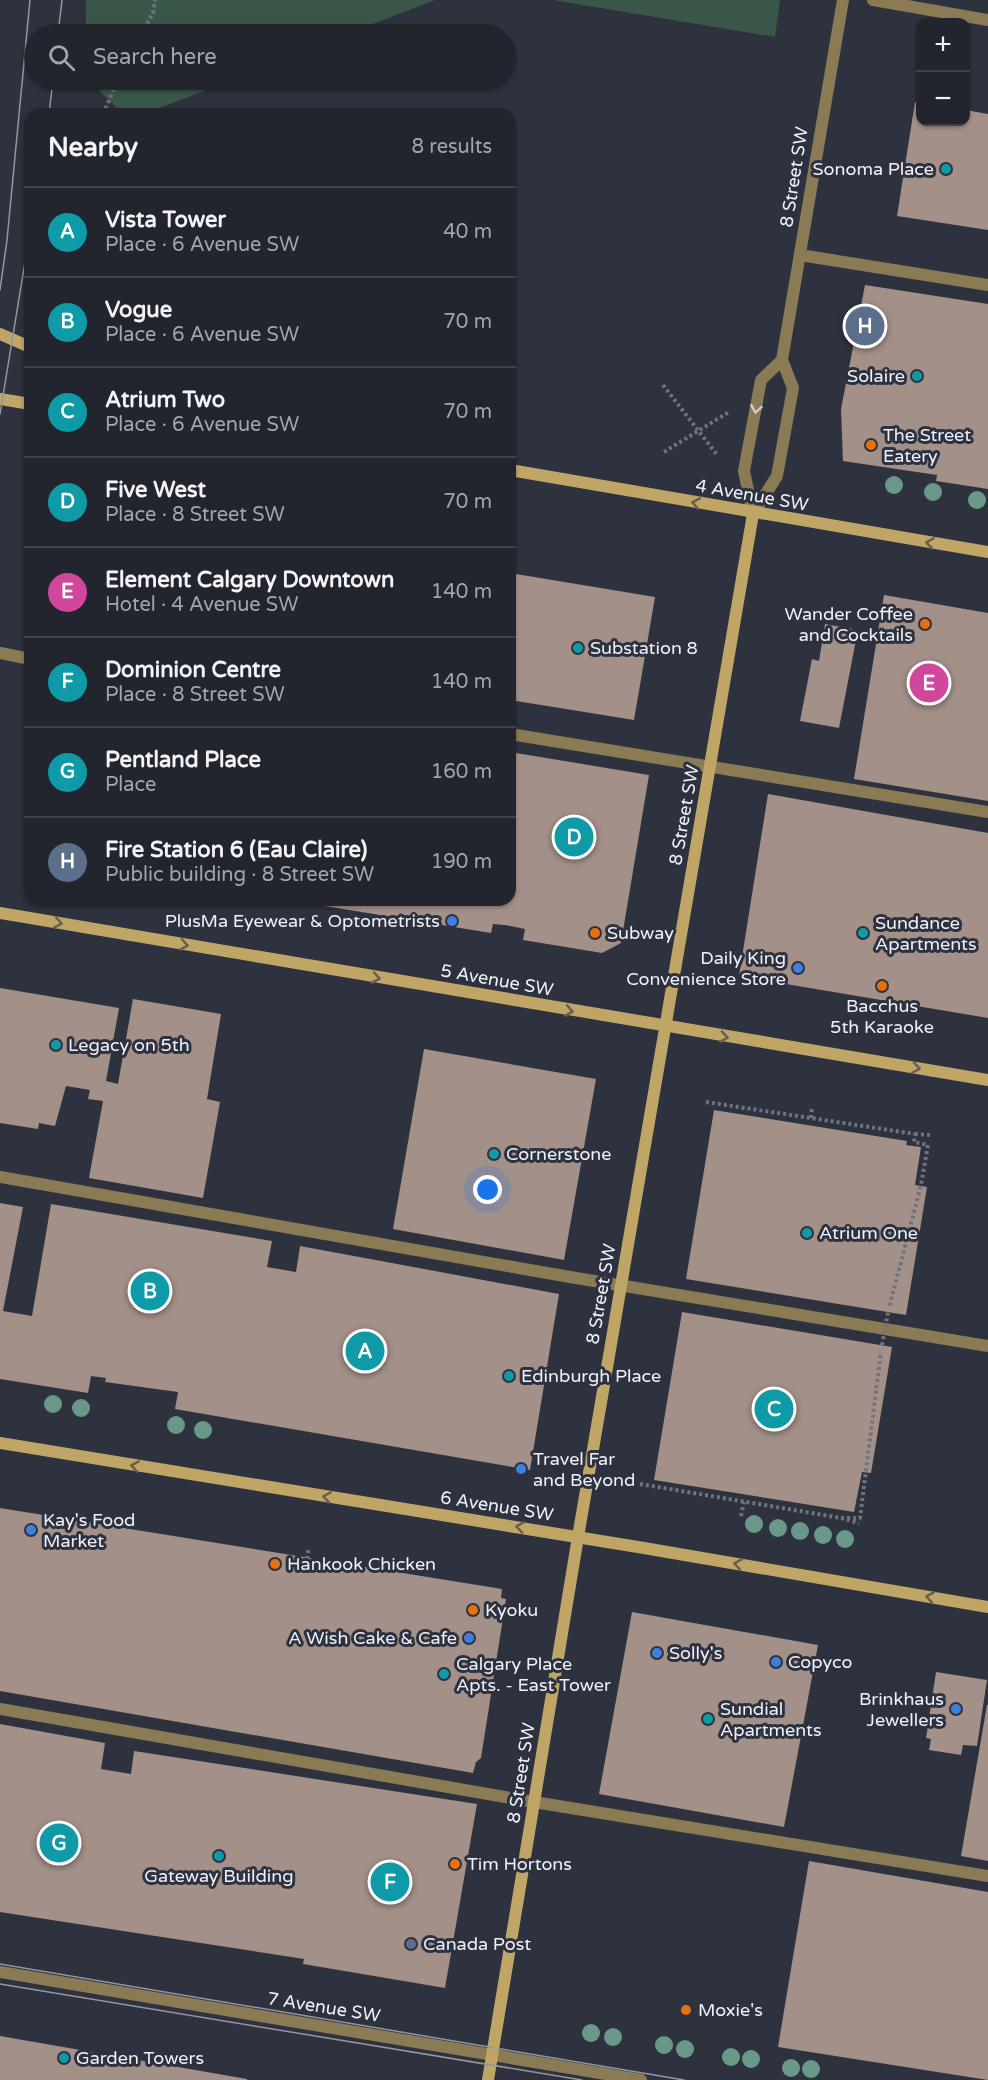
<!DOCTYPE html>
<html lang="en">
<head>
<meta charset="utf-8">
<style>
  :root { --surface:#22252e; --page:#2e313a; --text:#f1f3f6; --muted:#a2a5aa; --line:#3f424a; --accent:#1a73e8 }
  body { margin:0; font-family:"Varela Round",sans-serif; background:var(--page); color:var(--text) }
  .controls { position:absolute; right:18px; top:18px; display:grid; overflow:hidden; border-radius:12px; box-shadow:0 2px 4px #0004 }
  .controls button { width:54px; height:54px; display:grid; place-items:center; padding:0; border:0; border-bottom:2px solid var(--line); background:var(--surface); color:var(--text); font:30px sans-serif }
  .you { position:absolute; left:488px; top:1190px; width:21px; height:21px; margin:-15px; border:4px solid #fff; border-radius:50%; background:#1a73e8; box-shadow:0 0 0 9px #1a73e833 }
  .badge { display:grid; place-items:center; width:39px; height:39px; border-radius:50%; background:var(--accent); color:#fff; font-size:20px; font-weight:700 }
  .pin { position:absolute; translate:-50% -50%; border:3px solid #fff; box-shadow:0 2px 6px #0006 }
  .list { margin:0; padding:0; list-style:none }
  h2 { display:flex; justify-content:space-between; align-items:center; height:78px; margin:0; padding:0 24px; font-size:26px }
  h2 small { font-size:20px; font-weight:400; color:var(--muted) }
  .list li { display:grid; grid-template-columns:39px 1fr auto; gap:18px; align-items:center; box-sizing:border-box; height:90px; padding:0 24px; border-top:2px solid var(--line) }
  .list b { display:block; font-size:22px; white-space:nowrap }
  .list p { margin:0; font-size:20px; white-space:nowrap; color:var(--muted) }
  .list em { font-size:20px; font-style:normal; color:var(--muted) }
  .icon { flex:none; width:33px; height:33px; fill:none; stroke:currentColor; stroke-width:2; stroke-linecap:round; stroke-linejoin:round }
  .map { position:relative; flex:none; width:988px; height:2080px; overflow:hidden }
  .search { position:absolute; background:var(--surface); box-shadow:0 2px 4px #0004; left:24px; top:24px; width:492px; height:66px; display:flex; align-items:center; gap:15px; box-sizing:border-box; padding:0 21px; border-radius:33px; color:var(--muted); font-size:22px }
  .panel { position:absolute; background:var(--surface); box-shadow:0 2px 4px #0004; left:24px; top:108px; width:492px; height:798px; border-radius:18px }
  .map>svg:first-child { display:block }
  .green { fill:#395748 }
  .building { fill:#a39089 }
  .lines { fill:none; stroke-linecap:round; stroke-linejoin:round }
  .path { stroke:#70737f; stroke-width:4; stroke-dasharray:3 3; stroke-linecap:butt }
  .service { stroke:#8b7b55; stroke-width:12 }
  .minor { stroke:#8b7b55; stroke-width:12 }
  .secondary { stroke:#bfa566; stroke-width:12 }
  .tram { stroke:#9496a2; stroke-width:1.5 }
  .path-bridge { stroke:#70737f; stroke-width:4; stroke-dasharray:3 3; stroke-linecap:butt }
  .tree { fill:#6a9888 }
  .oneway { stroke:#d0cdc8 }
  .oneway2 { stroke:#685f4e }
  .culture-dot { fill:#0f9aa8; stroke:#2e313e; stroke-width:2 }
  .food-dot { fill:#e8710a; stroke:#2e313e; stroke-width:2 }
  .shop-dot { fill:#3f7fe0; stroke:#2e313e; stroke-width:2 }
  .service-dot { fill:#5c6f8a; stroke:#2e313e; stroke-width:2 }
  .labels { text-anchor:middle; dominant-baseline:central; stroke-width:6; stroke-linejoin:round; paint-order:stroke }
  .poi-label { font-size:18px; fill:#eef0fa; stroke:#2e313e; text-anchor:start }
  .street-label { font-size:18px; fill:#eef0fa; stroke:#2e313e }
</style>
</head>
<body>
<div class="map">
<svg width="988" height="2080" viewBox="0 0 988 2080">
  <rect width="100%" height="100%" fill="#2e313e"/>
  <!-- green -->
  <g class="green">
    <polygon points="86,0 435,0 347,34 86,34"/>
    <polygon points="553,0 780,0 775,37"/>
    <polygon points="88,80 232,80 144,114 123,114"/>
  </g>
  <!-- building -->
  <g class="building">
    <polygon points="915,102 920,103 920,122 966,122 966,110 988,114 988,230 897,216"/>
    <polygon points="865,285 988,304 988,489 936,481 937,475 843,461 841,409"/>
    <polygon points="510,573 655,597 634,720 510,700"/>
    <polygon points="884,595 988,613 988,801 854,779"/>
    <polygon points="825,624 853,629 851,639 856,640 839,728 800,721 812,659 819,661"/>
    <polygon points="510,752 649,775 621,943 602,953 523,940 525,929 505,925 493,924 491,933 306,903 307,900 510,900"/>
    <polygon points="768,794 988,833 988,1018 739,976"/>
    <polygon points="0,988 119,1008 106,1081 118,1084 133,999 221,1014 207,1099 220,1102 203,1198 89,1178 103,1101 88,1099 90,1090 66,1086 55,1126 39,1123 38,1129 0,1123"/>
    <polygon points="424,1049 596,1079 564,1260 393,1229"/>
    <polygon points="714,1110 907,1141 906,1145 921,1147 915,1185 927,1187 906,1315 686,1279"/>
    <polygon points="0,1203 23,1207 3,1311 32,1316 51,1204 272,1241 267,1267 296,1272 300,1246 559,1294 530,1470 175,1409 178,1392 105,1382 106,1378 91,1376 88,1393 0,1379"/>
    <polygon points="682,1312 892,1347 871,1473 862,1472 854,1512 654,1480"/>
    <polygon points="0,1508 502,1589 501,1598 506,1599 481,1758 476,1762 473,1773 0,1691"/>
    <polygon points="632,1612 818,1645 784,1827 599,1794"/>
    <polygon points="936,1672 987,1680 977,1746 963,1745 961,1755 929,1750 931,1739 926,1738"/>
    <polygon points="987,1705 988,1705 988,1861 961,1856"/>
    <polygon points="0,1724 105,1743 101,1769 131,1774 134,1751 477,1804 445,1988 303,1964 304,1959 0,1912"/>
    <polygon points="809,1861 988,1892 988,2080 778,2047"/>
    <polygon points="0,2036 247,2079 247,2080 0,2080"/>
  </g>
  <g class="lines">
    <!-- path -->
    <g class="path">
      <polyline points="141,34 153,13 155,0"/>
      <polyline points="103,114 118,80"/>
      <polyline points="663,385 718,456"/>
      <polyline points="664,452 729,412"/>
      <polyline points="706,1102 915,1134 914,1142 928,1145 921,1185 889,1308"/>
      <polyline points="811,1118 812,1107"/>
      <polyline points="915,1134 930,1135"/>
      <polyline points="640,1484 841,1518 860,1518 881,1352"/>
      <polyline points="741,1516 744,1502"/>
      <polyline points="841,1518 859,1523"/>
      <polyline points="307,1559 309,1547"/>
      <polyline points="368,1568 369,1557"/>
    </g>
    <!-- service -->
    <g class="service">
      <polyline points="800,255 988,285"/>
      <polyline points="0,653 30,659"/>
      <polyline points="510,734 988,812"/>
      <polyline points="0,1177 570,1277 988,1346"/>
      <polyline points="0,1709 534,1802 988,1876"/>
      <polyline points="0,1972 641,2080"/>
    </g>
    <!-- minor -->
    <g class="minor">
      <polyline points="873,0 988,20"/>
      <polyline points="753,514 777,476 793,388 782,360 843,0"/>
      <polyline points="753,514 744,471 746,460 761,380 782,360"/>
    </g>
    <!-- secondary -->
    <g class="secondary">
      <polyline points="0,334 30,347"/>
      <polyline points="0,399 30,404"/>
      <polyline points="510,470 988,552"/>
      <polyline points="0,913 988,1080"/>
      <polyline points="0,1443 644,1548 988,1607"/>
      <polyline points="488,2080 578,1537 753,514"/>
    </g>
    <!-- tram -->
    <g class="tram">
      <polyline points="58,34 62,0"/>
      <polyline points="49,114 53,80"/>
      <polyline points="0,290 7,240 30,0"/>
      <polyline points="0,414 30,232"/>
      <polyline points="0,1964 684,2080"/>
      <polyline points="0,1984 582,2080"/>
    </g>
    <!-- path-bridge -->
    <polyline class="path-bridge" points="882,1345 888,1312"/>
  </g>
  <!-- trees -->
  <g class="tree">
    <circle cx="894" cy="485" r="9"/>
    <circle cx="933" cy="492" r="9"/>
    <circle cx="977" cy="500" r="9"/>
    <circle cx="53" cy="1404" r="9"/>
    <circle cx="81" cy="1408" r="9"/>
    <circle cx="176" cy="1425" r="9"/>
    <circle cx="203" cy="1430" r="9"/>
    <circle cx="754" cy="1524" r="9"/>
    <circle cx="778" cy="1528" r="9"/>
    <circle cx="800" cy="1531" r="9"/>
    <circle cx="823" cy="1535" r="9"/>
    <circle cx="845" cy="1539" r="9"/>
    <circle cx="591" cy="2033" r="9"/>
    <circle cx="613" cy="2037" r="9"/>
    <circle cx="664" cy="2045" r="9"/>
    <circle cx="685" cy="2049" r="9"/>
    <circle cx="731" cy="2057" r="9"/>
    <circle cx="751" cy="2059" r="9"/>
    <circle cx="791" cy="2068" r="9"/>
    <circle cx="811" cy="2069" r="9"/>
  </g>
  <!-- one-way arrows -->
  <defs><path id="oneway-chevron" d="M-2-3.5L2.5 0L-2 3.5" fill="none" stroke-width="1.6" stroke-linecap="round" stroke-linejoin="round" transform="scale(1.5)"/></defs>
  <use class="oneway" href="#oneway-chevron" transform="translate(756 409) rotate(100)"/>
  <g class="oneway2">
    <use href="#oneway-chevron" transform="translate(696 503) rotate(-170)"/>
    <use href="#oneway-chevron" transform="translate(930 543) rotate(-171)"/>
    <use href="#oneway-chevron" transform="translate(58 923) rotate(10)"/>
    <use href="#oneway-chevron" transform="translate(184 945) rotate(10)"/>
    <use href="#oneway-chevron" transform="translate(376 978) rotate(10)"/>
    <use href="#oneway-chevron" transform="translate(569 1011) rotate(10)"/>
    <use href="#oneway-chevron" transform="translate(724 1037) rotate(9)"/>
    <use href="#oneway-chevron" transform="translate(916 1068) rotate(9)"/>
    <use href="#oneway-chevron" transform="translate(135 1466) rotate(-170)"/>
    <use href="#oneway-chevron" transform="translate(327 1497) rotate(-171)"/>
    <use href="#oneway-chevron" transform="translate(520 1527) rotate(-171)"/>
    <use href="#oneway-chevron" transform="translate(738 1564) rotate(-170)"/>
    <use href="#oneway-chevron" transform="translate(930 1597) rotate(-170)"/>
  </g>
  <!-- markers -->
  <g class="culture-dot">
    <circle cx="946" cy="169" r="6"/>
    <circle cx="917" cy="376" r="6"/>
    <circle cx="578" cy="648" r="6"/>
    <circle cx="863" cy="933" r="6"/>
    <circle cx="56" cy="1045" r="6"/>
    <circle cx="494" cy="1154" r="6"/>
    <circle cx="807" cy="1233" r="6"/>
    <circle cx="509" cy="1376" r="6"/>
    <circle cx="444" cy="1674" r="6"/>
    <circle cx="708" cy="1719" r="6"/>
    <circle cx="219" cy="1856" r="6"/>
    <circle cx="64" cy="2058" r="6"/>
  </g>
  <g class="food-dot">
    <circle cx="871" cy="445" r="6"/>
    <circle cx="925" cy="624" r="6"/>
    <circle cx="595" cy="933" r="6"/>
    <circle cx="882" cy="986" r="6"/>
    <circle cx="275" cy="1564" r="6"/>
    <circle cx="473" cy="1610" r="6"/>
    <circle cx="455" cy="1864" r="6"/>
    <circle cx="686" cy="2010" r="6"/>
  </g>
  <g class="shop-dot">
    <circle cx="452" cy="921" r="6"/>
    <circle cx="798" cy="968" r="6"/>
    <circle cx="521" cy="1469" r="6"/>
    <circle cx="31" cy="1530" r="6"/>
    <circle cx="469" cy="1638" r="6"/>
    <circle cx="657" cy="1653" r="6"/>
    <circle cx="776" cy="1662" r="6"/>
    <circle cx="956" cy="1709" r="6"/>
  </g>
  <circle class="service-dot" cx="411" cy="1944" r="6"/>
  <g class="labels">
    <!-- poi labels -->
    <g class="poi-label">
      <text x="934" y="169" text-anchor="end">Sonoma Place</text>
      <text x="905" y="376" text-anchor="end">Solaire</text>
      <text x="883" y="435">The Street<tspan x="883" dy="21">Eatery</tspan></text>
      <text x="913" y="614" text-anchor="end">Wander Coffee<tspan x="913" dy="21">and Cocktails</tspan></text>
      <text x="590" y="648">Substation 8</text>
      <text x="440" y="921" text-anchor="end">PlusMa Eyewear &amp; Optometrists</text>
      <text x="875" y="923">Sundance<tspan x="875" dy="21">Apartments</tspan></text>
      <text x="607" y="933">Subway</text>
      <text x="786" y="958" text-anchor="end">Daily King<tspan x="786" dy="21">Convenience Store</tspan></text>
      <text x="882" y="1006" text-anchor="middle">Bacchus<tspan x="882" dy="21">5th Karaoke</tspan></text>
      <text x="68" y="1045">Legacy on 5th</text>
      <text x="506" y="1154">Cornerstone</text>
      <text x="819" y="1233">Atrium One</text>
      <text x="521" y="1376">Edinburgh Place</text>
      <text x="533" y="1459">Travel Far<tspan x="533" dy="21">and Beyond</tspan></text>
      <text x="43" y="1520">Kay's Food<tspan x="43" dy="21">Market</tspan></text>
      <text x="287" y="1564">Hankook Chicken</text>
      <text x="485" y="1610">Kyoku</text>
      <text x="457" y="1638" text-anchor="end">A Wish Cake &amp; Cafe</text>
      <text x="669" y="1653">Solly's</text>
      <text x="788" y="1662">Copyco</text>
      <text x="456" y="1664">Calgary Place<tspan x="456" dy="21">Apts. - East Tower</tspan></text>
      <text x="944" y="1699" text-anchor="end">Brinkhaus<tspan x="944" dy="21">Jewellers</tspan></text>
      <text x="720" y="1709">Sundial<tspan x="720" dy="21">Apartments</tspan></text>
      <text x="467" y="1864">Tim Hortons</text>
      <text x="219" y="1876" text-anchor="middle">Gateway Building</text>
      <text x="423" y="1944">Canada Post</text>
      <text x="698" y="2010">Moxie's</text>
      <text x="76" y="2058">Garden Towers</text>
    </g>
    <!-- street labels -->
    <g class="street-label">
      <text transform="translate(794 177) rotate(-81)">8 Street SW</text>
      <text transform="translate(752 495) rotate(10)">4 Avenue SW</text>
      <text transform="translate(684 815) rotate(-80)">8 Street SW</text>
      <text transform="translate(497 980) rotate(10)">5 Avenue SW</text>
      <text transform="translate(601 1294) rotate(-80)">8 Street SW</text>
      <text transform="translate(497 1506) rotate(9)">6 Avenue SW</text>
      <text transform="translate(521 1773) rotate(-81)">8 Street SW</text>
      <text transform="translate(324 2007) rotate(9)">7 Avenue SW</text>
    </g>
  </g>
</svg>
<div class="controls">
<button>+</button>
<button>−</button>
</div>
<div class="you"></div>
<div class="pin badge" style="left:365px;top:1351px;background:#0f9aa8">A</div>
<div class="pin badge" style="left:150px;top:1291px;background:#0f9aa8">B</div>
<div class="pin badge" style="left:774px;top:1409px;background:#0f9aa8">C</div>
<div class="pin badge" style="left:574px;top:837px;background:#0f9aa8">D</div>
<div class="pin badge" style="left:929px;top:683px;background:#d1479c">E</div>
<div class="pin badge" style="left:390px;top:1882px;background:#0f9aa8">F</div>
<div class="pin badge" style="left:59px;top:1843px;background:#0f9aa8">G</div>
<div class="pin badge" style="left:865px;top:326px;background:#5c6f8a">H</div>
<div class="search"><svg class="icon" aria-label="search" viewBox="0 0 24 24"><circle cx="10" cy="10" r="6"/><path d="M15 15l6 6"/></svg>Search here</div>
<section class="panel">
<h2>Nearby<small>8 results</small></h2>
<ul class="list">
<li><span class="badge" style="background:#0f9aa8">A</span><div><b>Vista Tower</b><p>Place · 6 Avenue SW</p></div><em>40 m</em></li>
<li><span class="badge" style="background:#0f9aa8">B</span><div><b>Vogue</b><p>Place · 6 Avenue SW</p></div><em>70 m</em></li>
<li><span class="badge" style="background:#0f9aa8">C</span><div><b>Atrium Two</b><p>Place · 6 Avenue SW</p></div><em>70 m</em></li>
<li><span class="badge" style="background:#0f9aa8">D</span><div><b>Five West</b><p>Place · 8 Street SW</p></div><em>70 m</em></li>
<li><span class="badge" style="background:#d1479c">E</span><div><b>Element Calgary Downtown</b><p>Hotel · 4 Avenue SW</p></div><em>140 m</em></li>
<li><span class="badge" style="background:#0f9aa8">F</span><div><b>Dominion Centre</b><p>Place · 8 Street SW</p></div><em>140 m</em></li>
<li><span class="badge" style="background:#0f9aa8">G</span><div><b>Pentland Place</b><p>Place</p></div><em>160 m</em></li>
<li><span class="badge" style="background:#5c6f8a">H</span><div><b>Fire Station 6 (Eau Claire)</b><p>Public building · 8 Street SW</p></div><em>190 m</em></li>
</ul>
</section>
</div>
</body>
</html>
